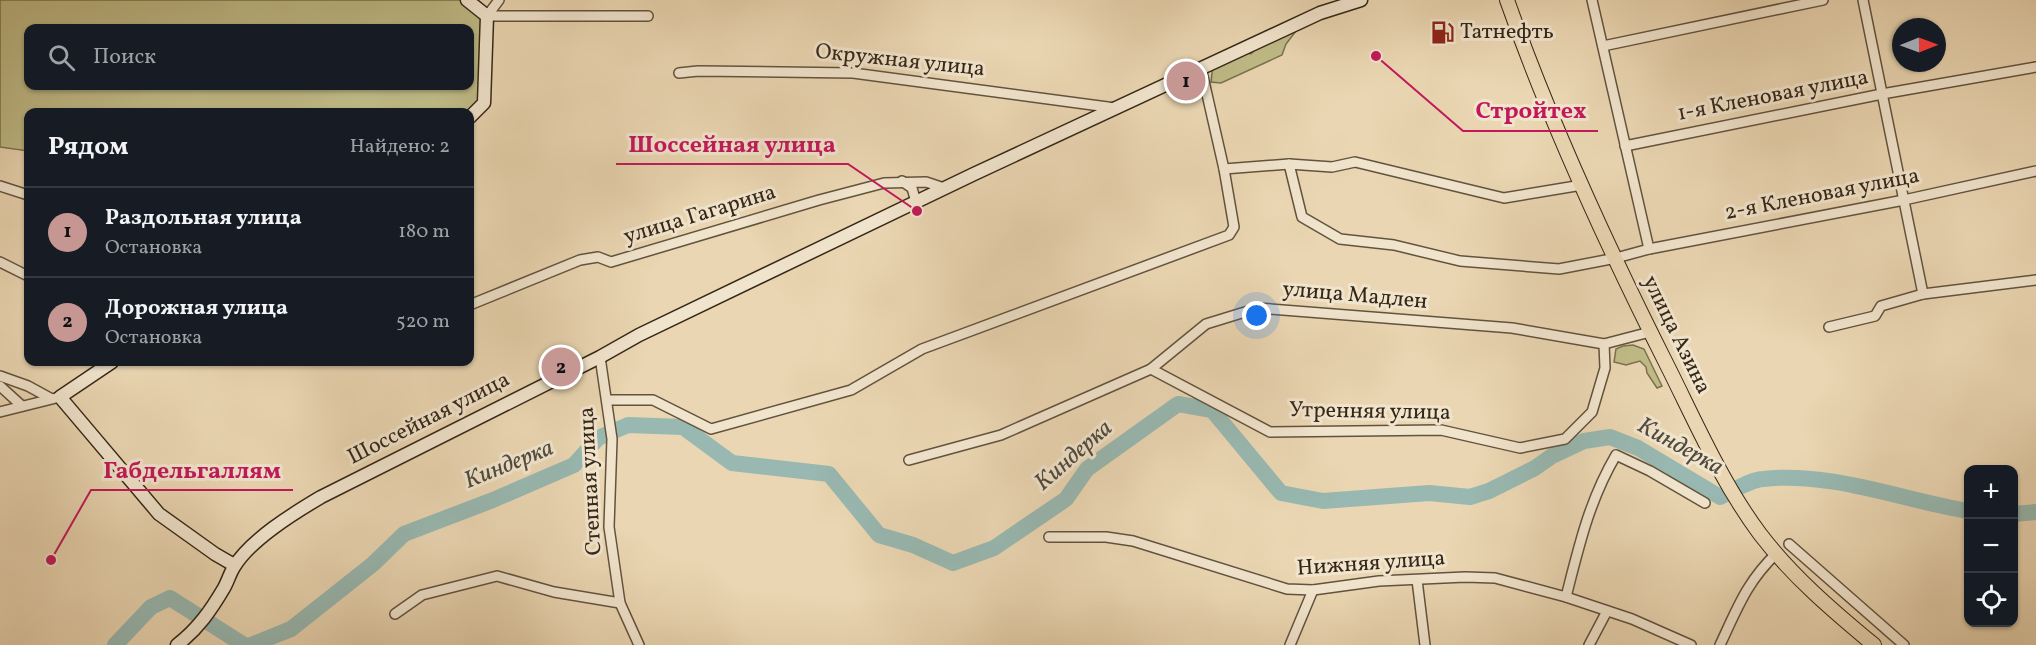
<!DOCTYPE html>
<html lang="ru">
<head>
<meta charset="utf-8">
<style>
  :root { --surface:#171b24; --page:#20242c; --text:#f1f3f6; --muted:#9ea1a6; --line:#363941; --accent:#c59692 }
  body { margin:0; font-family:Vollkorn,serif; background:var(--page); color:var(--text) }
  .controls { position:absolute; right:18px; bottom:18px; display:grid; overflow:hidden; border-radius:12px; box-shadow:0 2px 4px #0004 }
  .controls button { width:54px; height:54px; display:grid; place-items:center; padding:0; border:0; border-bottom:2px solid var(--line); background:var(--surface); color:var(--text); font:30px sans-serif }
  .compass { position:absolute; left:1892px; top:18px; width:54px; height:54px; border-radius:50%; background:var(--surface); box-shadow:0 2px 4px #0004; rotate:89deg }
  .you { position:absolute; left:1257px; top:316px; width:21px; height:21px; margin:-15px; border:4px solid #fff; border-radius:50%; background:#1a73e8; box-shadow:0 0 0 9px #1a73e833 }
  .badge { display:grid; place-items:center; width:39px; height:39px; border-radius:50%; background:var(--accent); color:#111; font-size:20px; font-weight:700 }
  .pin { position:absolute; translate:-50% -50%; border:3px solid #fff; box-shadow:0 2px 6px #0006 }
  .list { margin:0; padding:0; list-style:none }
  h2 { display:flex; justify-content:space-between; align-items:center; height:78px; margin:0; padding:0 24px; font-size:26px }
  h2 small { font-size:20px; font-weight:400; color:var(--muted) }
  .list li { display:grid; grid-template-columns:39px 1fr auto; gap:18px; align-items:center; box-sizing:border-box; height:90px; padding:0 24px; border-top:2px solid var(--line) }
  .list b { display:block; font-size:22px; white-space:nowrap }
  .list p { margin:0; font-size:20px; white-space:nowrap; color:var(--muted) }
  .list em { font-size:20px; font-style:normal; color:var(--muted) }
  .icon { flex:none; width:33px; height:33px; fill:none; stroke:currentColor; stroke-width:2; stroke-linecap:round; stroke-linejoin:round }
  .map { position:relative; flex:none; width:2036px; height:645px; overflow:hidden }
  .search { position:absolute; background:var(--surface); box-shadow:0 2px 4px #0004; left:24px; top:24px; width:450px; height:66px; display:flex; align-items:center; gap:15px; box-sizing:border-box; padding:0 21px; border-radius:12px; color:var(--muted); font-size:22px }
  .panel { position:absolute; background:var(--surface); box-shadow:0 2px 4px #0004; left:24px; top:108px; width:450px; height:258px; border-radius:12px }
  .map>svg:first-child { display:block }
  .green { fill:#bfbb87; stroke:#7a714f; stroke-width:1.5; fill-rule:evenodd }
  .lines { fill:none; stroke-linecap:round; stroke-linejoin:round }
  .river { stroke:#98b8b1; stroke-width:16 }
  .street-casing { stroke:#62533e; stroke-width:12 }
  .secondary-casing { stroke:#352717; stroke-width:15 }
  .primary-casing { stroke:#352717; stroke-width:16 }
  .street { stroke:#f1e4cd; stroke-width:9 }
  .secondary { stroke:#f1e4cd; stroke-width:12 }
  .primary { stroke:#ead6b2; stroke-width:14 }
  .labels { text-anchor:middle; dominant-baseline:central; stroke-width:6; stroke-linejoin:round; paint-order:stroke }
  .poi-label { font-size:22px; fill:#352717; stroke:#f1e4cd; text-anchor:start }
  .street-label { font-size:22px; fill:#352717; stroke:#f1e4cd }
  .water-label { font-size:24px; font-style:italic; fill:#4e4b3e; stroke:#f1e4cd }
  .leader { fill:none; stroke:#c2185b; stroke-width:2 }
  .callout-dot { fill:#c2185b; stroke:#f1e4cd; stroke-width:2 }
  .callout-label { font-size:24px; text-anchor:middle; font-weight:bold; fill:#c2185b; stroke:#f1e4cd; stroke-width:6; stroke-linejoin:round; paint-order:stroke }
</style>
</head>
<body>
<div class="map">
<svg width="2036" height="645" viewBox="0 0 2036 645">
  <rect width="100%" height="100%" fill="#ead6b2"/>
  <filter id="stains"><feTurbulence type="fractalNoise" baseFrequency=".00333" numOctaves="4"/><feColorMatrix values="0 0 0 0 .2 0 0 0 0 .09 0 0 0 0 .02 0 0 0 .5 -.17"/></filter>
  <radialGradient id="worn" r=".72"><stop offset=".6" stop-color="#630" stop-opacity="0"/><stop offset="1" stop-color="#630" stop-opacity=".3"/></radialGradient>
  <!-- green -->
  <g class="green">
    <path d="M0,0H460L482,16L478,108L468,112H28V151L0,147ZM28,28H470V86H28Z"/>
    <polygon points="1296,31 1286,44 1282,55 1221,83 1211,82 1213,65 1245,52 1251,54 1258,46"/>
    <polygon points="1633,345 1644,349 1662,386 1657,388 1647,373 1646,367 1640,361 1626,365 1614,362 1616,349 1623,346"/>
  </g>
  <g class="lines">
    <!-- river -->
    <g class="river">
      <polyline points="2014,514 2036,512"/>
      <polyline points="115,645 151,607 170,598 244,645"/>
      <path d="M251,645L291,629L373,564L404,534L493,500L574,465L598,438L628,425L683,427L732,463L829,474L879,535L913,545L953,563L994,548L1066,499L1087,469L1178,404L1212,410L1281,493L1323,501L1429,493L1470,497L1489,491L1535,468L1552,456L1584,441L1610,437L1638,448L1720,497C1733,491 1749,480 1763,479C1829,471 1903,500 1968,511"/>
    </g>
    <defs>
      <g id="street">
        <polyline points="1592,0 1649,249"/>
        <polyline points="1863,0 1923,294"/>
        <polyline points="487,16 648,16"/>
        <polyline points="487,16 499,0"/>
        <polyline points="1603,46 1823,0"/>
        <polyline points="679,73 698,71 853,73 1115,108"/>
        <polyline points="1625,146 1882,94 2036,67"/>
        <polyline points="1289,164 1302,217 1340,239 1394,245 1460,261 1559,269 1616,258 1649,249 1904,200 2036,171"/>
        <polyline points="1224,169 1289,164 1332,167 1355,162 1504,198 1582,185"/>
        <polyline points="902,181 912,188 916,202"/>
        <polyline points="0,186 28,195"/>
        <polyline points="0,262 28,276"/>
        <polyline points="472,304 580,260 598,257 611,262 819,200 884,183 926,182 944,188"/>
        <polyline points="1829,327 1875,316 1881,306 1923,294 2036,280"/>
        <polyline points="600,357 612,439 609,527 620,603 639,645"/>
        <polyline points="1151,369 1270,432 1441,430 1520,448 1565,439 1592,412 1605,368 1604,344"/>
        <polyline points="0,376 28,386 50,398"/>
        <polyline points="0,386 22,406"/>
        <polyline points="607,400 653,400 711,429 851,390 922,349 1229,235 1234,227 1224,169 1201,68"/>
        <polyline points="0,412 60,397"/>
        <polyline points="909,460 1001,435 1151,369 1206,324 1258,308 1512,328 1604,344 1650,332"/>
        <polyline points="1049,537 1106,537 1133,541 1287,589 1313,590 1379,581 1465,577 1495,578 1566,597 1632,619 1691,645"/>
        <polyline points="1789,544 1904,645"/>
        <polyline points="1417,580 1425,645"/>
        <path d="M1566,597C1579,546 1589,501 1616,455L1650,471L1705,503"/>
        <polyline points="395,614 422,595 497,576 554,592 620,603"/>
        <polyline points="1290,645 1313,590"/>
        <polyline points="1589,645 1607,611"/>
        <path d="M1720,645C1737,609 1747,581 1777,553"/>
      </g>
      <g id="secondary">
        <polyline points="467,0 487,16 484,103 470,117"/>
        <polyline points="112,362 60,397 159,514 215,554 234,565"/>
        <path d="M177,645C198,629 211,610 224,588C228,581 230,573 234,567C250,540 294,513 321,497L600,357L639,335L974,174L1320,13L1361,0"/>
      </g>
      <path id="primary" d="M1507,0C1551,125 1608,248 1668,367C1696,423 1722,483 1760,534C1792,576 1833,611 1874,645"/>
    </defs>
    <!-- street casing -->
    <use href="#street" class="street-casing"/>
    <!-- secondary casing -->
    <use href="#secondary" class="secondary-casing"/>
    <!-- primary casing -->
    <use href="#primary" class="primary-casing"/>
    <!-- street -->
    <use href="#street" class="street"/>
    <!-- secondary -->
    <use href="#secondary" class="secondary"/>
    <!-- primary -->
    <use href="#primary" class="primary"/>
  </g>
  <!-- icons -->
  <defs>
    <symbol id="fuel-bare" viewBox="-9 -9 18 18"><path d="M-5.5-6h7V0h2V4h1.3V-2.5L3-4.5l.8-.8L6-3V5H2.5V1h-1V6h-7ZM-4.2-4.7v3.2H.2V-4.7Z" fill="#8f2418" stroke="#f1e4cd" stroke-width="2.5" paint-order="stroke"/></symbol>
  </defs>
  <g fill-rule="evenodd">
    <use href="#fuel-bare" x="1426" y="16" width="33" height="33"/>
  </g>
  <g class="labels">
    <!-- poi labels -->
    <g class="poi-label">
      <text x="1460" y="32">Татнефть</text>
    </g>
    <!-- street labels -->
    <g class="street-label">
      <text transform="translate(900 61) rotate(6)">Окружная улица</text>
      <text transform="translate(1773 96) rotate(-11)">1-я Кленовая улица</text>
      <text transform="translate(1822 195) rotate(-11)">2-я Кленовая улица</text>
      <text transform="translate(700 215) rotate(-17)">улица Гагарина</text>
      <text transform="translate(1355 296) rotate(5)">улица Мадлен</text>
      <text transform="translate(1676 335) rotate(64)">улица Азина</text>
      <text transform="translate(1370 412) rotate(1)">Утренняя улица</text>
      <text transform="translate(429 419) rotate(-27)">Шоссейная улица</text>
      <text transform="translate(591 481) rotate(-93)">Степная улица</text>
      <text transform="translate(1371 564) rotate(-4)">Нижняя улица</text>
    </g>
    <!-- water labels -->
    <g class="water-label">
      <text transform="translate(1680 447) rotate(29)">Киндерка</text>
      <text transform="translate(1074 456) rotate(-41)">Киндерка</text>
      <text transform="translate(509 465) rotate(-22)">Киндерка</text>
    </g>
  </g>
  <!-- callouts -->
  <path class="leader" d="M1376 56L1463 131H1598M917 211L848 164H616M51 560L91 490H293"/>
  <g class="callout-dot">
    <circle cx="1376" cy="56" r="6"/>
    <circle cx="917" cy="211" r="6"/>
    <circle cx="51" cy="560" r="6"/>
  </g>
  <g class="callout-label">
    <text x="1531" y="118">Стройтех</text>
    <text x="732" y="152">Шоссейная улица</text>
    <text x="192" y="478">Габдельгаллям</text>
  </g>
  <rect width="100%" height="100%" filter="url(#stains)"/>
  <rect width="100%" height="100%" fill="url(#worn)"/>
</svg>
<div class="controls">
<button>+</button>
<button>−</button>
<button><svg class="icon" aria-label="locate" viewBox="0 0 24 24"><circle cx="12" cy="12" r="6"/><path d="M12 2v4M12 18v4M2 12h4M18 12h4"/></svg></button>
</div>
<svg class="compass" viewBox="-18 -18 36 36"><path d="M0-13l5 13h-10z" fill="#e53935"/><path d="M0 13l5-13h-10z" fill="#9ea1a6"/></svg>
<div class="you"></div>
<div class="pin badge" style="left:1186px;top:81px">1</div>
<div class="pin badge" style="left:561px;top:367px">2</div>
<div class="search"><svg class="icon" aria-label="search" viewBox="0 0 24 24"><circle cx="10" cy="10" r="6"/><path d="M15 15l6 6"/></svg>Поиск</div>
<section class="panel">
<h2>Рядом<small>Найдено: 2</small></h2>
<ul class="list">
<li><span class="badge">1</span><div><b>Раздольная улица</b><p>Остановка</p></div><em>180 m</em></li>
<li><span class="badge">2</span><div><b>Дорожная улица</b><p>Остановка</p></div><em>520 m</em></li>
</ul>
</section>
</div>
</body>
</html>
